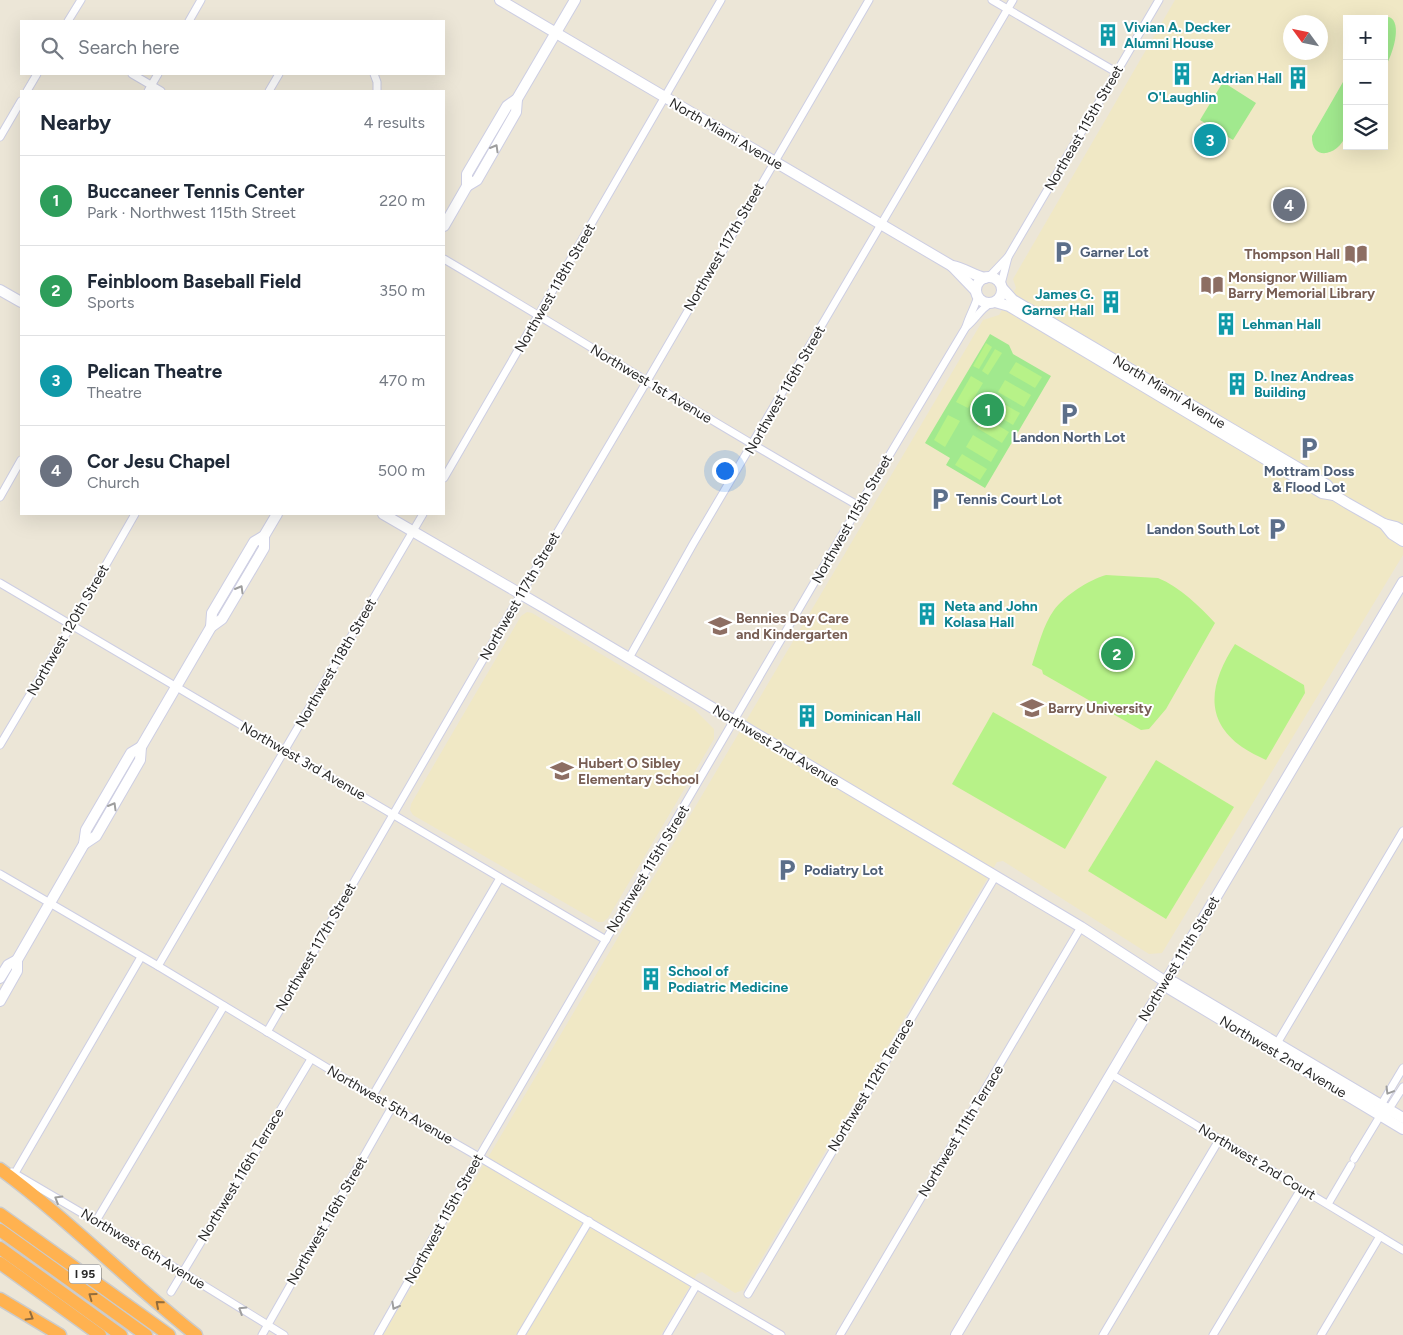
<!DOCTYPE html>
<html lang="en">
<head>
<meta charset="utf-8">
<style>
  :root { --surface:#fff; --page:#f2f2f3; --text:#1f2937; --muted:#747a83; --line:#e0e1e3; --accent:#b45309 }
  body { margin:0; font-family:Figtree,sans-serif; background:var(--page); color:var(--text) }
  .controls { position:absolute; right:15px; top:15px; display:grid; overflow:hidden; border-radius:0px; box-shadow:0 5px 20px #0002 }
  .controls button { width:45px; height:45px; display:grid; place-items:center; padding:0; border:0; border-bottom:1px solid var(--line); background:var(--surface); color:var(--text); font:25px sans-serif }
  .compass { position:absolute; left:1283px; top:15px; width:45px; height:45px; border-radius:50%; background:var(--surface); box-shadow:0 5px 20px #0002; rotate:303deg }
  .you { position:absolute; left:724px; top:470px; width:18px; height:18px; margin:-12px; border:4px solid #fff; border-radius:50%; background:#1a73e8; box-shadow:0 0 0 8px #1a73e833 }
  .badge { display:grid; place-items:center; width:32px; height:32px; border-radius:50%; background:var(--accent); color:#fff; font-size:16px; font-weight:700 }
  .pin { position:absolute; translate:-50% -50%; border:2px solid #fff; box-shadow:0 1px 5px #0006 }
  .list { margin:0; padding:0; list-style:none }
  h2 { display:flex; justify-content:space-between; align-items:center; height:65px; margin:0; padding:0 20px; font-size:21px }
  h2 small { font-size:16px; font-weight:400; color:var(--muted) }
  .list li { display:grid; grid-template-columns:32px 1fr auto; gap:15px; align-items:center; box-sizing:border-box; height:90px; padding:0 20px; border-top:1px solid var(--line) }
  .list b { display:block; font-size:19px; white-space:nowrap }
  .list p { margin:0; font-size:16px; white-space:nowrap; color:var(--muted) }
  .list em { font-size:16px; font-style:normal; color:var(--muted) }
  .icon { flex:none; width:28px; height:28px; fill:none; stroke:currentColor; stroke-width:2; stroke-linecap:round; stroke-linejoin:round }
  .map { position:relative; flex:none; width:1403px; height:1335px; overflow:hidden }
  .search { position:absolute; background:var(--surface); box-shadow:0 5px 20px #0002; left:20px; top:20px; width:425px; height:55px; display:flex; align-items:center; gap:12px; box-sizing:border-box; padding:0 18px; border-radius:0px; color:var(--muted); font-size:19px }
  .panel { position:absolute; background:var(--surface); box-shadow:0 5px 20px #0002; left:20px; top:90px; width:425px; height:425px; border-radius:0px }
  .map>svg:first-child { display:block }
  .education { fill:#f0e8c5; fill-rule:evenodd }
  .green { fill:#a1e98e }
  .pitch { fill:#b7f288 }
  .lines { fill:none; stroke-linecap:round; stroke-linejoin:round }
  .street-casing { stroke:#cdcee3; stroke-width:9 }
  .secondary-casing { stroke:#cdcee3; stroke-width:12 }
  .highway-casing { stroke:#cbcbcb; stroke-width:15 }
  .street { stroke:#fff; stroke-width:7 }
  .secondary { stroke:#fff; stroke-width:10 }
  .highway { stroke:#ffb250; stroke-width:12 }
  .oneway { stroke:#9e9e9e }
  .oneway2 { stroke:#946d3c }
  .labels { text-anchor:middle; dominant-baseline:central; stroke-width:4; stroke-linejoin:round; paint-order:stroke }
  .shield { fill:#fff; stroke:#686868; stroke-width:1 }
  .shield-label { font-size:12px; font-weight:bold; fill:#282828 }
  .culture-label { font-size:14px; font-weight:bold; fill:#0d838f; stroke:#fff; text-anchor:start }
  .street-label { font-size:14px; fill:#282828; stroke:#fff }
  .service-label { font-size:14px; font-weight:bold; fill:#4e5e75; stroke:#fff; text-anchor:start }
  .education-label { font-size:14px; font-weight:bold; fill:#785e54; stroke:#fff; text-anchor:start }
</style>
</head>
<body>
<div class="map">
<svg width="1403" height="1335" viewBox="0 0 1403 1335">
  <rect width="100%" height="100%" fill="#ece6d7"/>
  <!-- education -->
  <g class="education">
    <path d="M1175,0H1403V555L1162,953L1149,954L1003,861L997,862L743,1290L735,1293L702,1272L697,1274L661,1335H383L983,320L999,315L1016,288L1013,279ZM1347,19H1384V146H1347ZM1290,22H1320V52H1290Z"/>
    <polygon points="527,612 532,613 695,710 714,729 714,739 608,918 603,922 598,922 413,815 410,810 411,804 521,616"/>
  </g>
  <!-- green -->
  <g class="green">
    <path d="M1389,17C1403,22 1393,55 1384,69V19H1383Z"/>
    <path d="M1347,75C1347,87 1350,125 1346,134C1340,155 1311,163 1312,136Z"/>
    <polygon points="1223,82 1256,103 1233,140 1200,120"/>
    <polygon points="990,334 1009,345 1013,354 1051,376 985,488 946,465 950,458 925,443"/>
  </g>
  <!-- pitch -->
  <g class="pitch">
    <polygon points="986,343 992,347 979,369 973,366"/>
    <polygon points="995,349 1002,353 988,375 982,371"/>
    <polygon points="1016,362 1042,377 1035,388 1009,373"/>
    <polygon points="971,376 983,383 968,408 956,402"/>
    <polygon points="1005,380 1031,395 1024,407 998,392"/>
    <polygon points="995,399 1020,413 1013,425 988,410"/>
    <polygon points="948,415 960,421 945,447 934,440"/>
    <polygon points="984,417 1009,432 1002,443 977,428"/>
    <polygon points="973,435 998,450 991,462 966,447"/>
    <polygon points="962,454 987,469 980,480 955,465"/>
    <path d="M1106,575L1158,578C1180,587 1199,606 1215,623L1166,709L1149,729L1141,730L1043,674L1042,670L1032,665C1038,647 1043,625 1054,610C1065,595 1089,580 1106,575Z"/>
    <path d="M1235,644L1304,685L1305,693L1266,760C1258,756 1249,752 1242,747C1201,718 1212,680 1235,644Z"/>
    <polygon points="993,712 1107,777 1065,849 952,784"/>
    <polygon points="1156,760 1234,807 1166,919 1088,871"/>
  </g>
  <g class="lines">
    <defs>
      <g id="street">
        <polyline points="992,0 1116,72"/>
        <polyline points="68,21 81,0"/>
        <polyline points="189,21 201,0"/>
        <polyline points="132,74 161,91"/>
        <polyline points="374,74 377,82 377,91"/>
        <polyline points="27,91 37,74"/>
        <polyline points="148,91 158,74"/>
        <polyline points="269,91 279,74"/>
        <polyline points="0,137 21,101"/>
        <path d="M444,259C583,341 719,427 859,506"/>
        <polyline points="989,277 1008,257 1159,0"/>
        <polyline points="1001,284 1008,257"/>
        <path d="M966,327C976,319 980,309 991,303"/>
        <polyline points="444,478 721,0"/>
        <polyline points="0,497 21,460"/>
        <polyline points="0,583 606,940"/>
        <polyline points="629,658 693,544 1013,0"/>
        <polyline points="0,745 72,624 135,514"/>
        <polyline points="0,874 158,966 392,1107 479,1157 781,1335"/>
        <polyline points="158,966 423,514"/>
        <polyline points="267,1032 521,594 647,381 869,0"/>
        <polyline points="1276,1045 1403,831"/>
        <polyline points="1111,1074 1403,1250"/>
        <polyline points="373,1095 500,878"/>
        <polyline points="1387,1112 1403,1087"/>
        <polyline points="1354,1159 1380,1116 1381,1105 1403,1068"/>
        <polyline points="12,1172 182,1272 284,1335"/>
        <polyline points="15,1173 141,957"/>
        <polyline points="1328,1204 1351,1165"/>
        <polyline points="96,1221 224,1006"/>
        <polyline points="171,1292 311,1059"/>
        <polyline points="748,1294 995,877"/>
        <polyline points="262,1335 392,1107"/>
        <path d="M378,1335L479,1157L859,506L966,327C969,316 975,307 978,296"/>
        <polyline points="521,1335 589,1221"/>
        <polyline points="667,1335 696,1286"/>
        <polyline points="840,1335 1081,927"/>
        <polyline points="1103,1335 1219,1140"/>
        <polyline points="1213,1335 1301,1189"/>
        <polyline points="1321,1335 1380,1236"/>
      </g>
      <g id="secondary">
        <path d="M500,0L952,266C964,268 973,275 985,278"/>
        <polyline points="467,186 477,180 516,112 517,99"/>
        <polyline points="444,226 467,186 467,174 507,106 517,99 575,0"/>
        <polyline points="952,266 976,291"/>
        <circle cx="989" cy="290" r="13"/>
        <polyline points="1003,289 1013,300 1327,485 1334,495 1347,503 1384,524 1396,527 1403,531"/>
        <polyline points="0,290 21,302"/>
        <polyline points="995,302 1009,306 1322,493 1334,495"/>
        <polyline points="383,514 543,607 1081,927 1166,982 1175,983 1403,1118"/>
        <polyline points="1384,524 1392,534 1403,541"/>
        <polyline points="211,627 212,613 254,542 264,536 277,514"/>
        <polyline points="84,844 96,836 140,760 141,747 211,627 222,619 264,548 264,536"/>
        <polyline points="0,978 8,965 17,960 84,844 86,830 131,753 141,747"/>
        <polyline points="1166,982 1170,989 1403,1129"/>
        <polyline points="0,1001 17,971 17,960"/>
        <polyline points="956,1335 1403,582"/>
      </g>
      <g id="highway">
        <path d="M0,1169C69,1220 129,1282 196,1335"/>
        <polyline points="0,1214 169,1335"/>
        <polyline points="0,1230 146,1335"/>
        <polyline points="0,1248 121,1335"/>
        <polyline points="0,1263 100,1335"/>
        <polyline points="0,1299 60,1335"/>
      </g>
    </defs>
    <!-- street casing -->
    <use href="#street" class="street-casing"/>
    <!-- secondary casing -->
    <use href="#secondary" class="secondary-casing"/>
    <!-- highway casing -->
    <use href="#highway" class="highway-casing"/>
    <!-- street -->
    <use href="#street" class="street"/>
    <!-- secondary -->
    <use href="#secondary" class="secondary"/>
    <!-- highway -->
    <use href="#highway" class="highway"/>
  </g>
  <!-- one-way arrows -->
  <defs><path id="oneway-chevron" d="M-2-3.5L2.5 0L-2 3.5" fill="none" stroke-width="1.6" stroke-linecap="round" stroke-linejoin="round" transform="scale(1.25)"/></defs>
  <g class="oneway">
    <use href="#oneway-chevron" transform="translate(495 148) rotate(-60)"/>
    <use href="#oneway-chevron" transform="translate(240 589) rotate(-60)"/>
    <use href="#oneway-chevron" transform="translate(113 806) rotate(-60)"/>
    <use href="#oneway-chevron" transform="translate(1389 1091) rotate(121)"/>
    <use href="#oneway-chevron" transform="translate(58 1199) rotate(-149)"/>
    <use href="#oneway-chevron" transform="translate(395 1306) rotate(119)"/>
    <use href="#oneway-chevron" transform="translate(242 1310) rotate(-148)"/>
  </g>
  <g class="oneway2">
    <use href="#oneway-chevron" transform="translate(92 1296) rotate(-144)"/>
    <use href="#oneway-chevron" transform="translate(159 1304) rotate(-139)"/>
    <use href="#oneway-chevron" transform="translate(30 1317) rotate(31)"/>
  </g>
  <!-- icons -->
  <defs>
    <symbol id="building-bare" viewBox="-9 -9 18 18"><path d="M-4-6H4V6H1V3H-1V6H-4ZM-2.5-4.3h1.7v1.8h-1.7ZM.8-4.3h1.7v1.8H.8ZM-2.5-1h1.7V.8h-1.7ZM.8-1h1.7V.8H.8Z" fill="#0f9aa8" stroke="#fff" stroke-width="2.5" paint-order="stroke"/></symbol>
    <symbol id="parking-bare" viewBox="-9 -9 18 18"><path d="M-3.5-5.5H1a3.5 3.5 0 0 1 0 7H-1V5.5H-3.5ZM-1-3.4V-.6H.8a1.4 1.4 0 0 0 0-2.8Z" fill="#5c6f8a" stroke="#fff" stroke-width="2.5" paint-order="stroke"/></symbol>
    <symbol id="library-bare" viewBox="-9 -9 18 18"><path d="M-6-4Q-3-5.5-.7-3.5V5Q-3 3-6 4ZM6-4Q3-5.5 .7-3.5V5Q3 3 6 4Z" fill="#8d6e63" stroke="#fff" stroke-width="2.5" paint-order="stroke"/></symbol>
    <symbol id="school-bare" viewBox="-9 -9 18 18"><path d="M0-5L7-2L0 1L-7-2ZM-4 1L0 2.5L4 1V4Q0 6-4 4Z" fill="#8d6e63" stroke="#fff" stroke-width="2.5" paint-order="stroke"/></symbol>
    <symbol id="university-bare" viewBox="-9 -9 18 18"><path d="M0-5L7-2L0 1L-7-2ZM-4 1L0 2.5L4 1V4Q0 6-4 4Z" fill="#8d6e63" stroke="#fff" stroke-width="2.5" paint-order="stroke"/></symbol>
  </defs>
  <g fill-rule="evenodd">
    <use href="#building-bare" x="1092" y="19" width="32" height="32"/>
    <use href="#building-bare" x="1166" y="58" width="32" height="32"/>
    <use href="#building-bare" x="1282" y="62" width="32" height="32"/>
    <use href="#parking-bare" x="1047" y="236" width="32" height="32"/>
    <use href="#library-bare" x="1340" y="238" width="32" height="32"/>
    <use href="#library-bare" x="1196" y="269" width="32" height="32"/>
    <use href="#building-bare" x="1095" y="286" width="32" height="32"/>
    <use href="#building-bare" x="1210" y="308" width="32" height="32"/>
    <use href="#building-bare" x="1221" y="368" width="32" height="32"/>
    <use href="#parking-bare" x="1053" y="398" width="32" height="32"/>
    <use href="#parking-bare" x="1293" y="432" width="32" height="32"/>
    <use href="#parking-bare" x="924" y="483" width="32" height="32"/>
    <use href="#parking-bare" x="1261" y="513" width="32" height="32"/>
    <use href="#building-bare" x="911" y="598" width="32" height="32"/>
    <use href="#school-bare" x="704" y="610" width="32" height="32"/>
    <use href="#university-bare" x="1016" y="692" width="32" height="32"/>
    <use href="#building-bare" x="791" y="700" width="32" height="32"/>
    <use href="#school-bare" x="546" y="755" width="32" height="32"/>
    <use href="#parking-bare" x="771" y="854" width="32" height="32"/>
    <use href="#building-bare" x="635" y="963" width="32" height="32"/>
  </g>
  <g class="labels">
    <!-- shield labels -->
    <rect class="shield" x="69" y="1264.5" width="32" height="19" rx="4"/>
    <g class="shield-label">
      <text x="85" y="1274">I 95</text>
    </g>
    <!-- culture labels -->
    <g class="culture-label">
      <text x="1124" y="27">Vivian A. Decker<tspan x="1124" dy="16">Alumni House</tspan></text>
      <text x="1282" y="78" text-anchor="end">Adrian Hall</text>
      <text x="1182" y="97" text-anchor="middle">O'Laughlin</text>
      <text x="1094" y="294" text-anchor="end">James G.<tspan x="1094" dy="16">Garner Hall</tspan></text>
      <text x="1242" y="324">Lehman Hall</text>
      <text x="1254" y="376">D. Inez Andreas<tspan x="1254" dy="16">Building</tspan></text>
      <text x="944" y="606">Neta and John<tspan x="944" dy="16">Kolasa Hall</tspan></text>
      <text x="824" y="716">Dominican Hall</text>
      <text x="668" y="971">School of<tspan x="668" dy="16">Podiatric Medicine</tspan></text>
    </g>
    <!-- street labels -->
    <g class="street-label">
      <text transform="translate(1084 128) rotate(-60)">Northeast 115th Street</text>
      <text transform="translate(726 134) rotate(30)">North Miami Avenue</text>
      <text transform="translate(724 247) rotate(-60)">Northwest 117th Street</text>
      <text transform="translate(555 288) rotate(-60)">Northwest 118th Street</text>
      <text transform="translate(651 384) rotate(31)">Northwest 1st Avenue</text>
      <text transform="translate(785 390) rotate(-60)">Northwest 116th Street</text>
      <text transform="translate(1169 392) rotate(31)">North Miami Avenue</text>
      <text transform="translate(852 519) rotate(-60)">Northwest 115th Street</text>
      <text transform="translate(520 596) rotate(-60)">Northwest 117th Street</text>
      <text transform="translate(68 630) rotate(-60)">Northwest 120th Street</text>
      <text transform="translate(336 663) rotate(-60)">Northwest 118th Street</text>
      <text transform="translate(776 746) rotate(31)">Northwest 2nd Avenue</text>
      <text transform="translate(303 761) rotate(30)">Northwest 3rd Avenue</text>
      <text transform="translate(648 869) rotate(-59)">Northwest 115th Street</text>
      <text transform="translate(316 947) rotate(-60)">Northwest 117th Street</text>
      <text transform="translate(1179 959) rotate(-59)">Northwest 111th Street</text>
      <text transform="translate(1283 1057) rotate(31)">Northwest 2nd Avenue</text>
      <text transform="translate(871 1085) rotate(-59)">Northwest 112th Terrace</text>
      <text transform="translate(390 1105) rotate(30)">Northwest 5th Avenue</text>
      <text transform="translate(961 1131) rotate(-59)">Northwest 111th Terrace</text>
      <text transform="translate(1257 1162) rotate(31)">Northwest 2nd Court</text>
      <text transform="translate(241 1175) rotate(-59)">Northwest 116th Terrace</text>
      <text transform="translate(444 1219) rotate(-61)">Northwest 115th Street</text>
      <text transform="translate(327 1221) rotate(-60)">Northwest 116th Street</text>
      <text transform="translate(143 1249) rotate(31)">Northwest 6th Avenue</text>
    </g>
    <!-- service labels -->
    <g class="service-label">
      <text x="1080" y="252">Garner Lot</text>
      <text x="1069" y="437" text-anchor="middle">Landon North Lot</text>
      <text x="1309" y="471" text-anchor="middle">Mottram Doss<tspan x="1309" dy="16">&amp; Flood Lot</tspan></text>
      <text x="956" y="499">Tennis Court Lot</text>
      <text x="1260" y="529" text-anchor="end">Landon South Lot</text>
      <text x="804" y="870">Podiatry Lot</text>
    </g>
    <!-- education labels -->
    <g class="education-label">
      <text x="1340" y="254" text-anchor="end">Thompson Hall</text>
      <text x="1228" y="277">Monsignor William<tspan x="1228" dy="16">Barry Memorial Library</tspan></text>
      <text x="736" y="618">Bennies Day Care<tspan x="736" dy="16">and Kindergarten</tspan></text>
      <text x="1048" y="708">Barry University</text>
      <text x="578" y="763">Hubert O Sibley<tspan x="578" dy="16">Elementary School</tspan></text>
    </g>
  </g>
</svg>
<div class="controls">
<button>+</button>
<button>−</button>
<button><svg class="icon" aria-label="layers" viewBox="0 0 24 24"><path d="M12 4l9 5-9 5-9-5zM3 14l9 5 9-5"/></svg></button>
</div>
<svg class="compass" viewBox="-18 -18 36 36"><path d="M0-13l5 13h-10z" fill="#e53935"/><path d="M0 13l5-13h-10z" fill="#747a83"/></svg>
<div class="you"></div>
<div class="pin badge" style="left:988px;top:410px;background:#2e9e5b">1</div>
<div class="pin badge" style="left:1117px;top:654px;background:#2e9e5b">2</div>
<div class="pin badge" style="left:1210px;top:140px;background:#0f9aa8">3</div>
<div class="pin badge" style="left:1289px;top:205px;background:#6b7280">4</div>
<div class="search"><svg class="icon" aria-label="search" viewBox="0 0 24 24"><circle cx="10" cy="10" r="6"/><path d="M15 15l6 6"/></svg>Search here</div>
<section class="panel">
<h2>Nearby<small>4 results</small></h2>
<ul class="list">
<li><span class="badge" style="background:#2e9e5b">1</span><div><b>Buccaneer Tennis Center</b><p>Park · Northwest 115th Street</p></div><em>220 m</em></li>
<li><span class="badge" style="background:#2e9e5b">2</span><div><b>Feinbloom Baseball Field</b><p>Sports</p></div><em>350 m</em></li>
<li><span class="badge" style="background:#0f9aa8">3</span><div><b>Pelican Theatre</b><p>Theatre</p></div><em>470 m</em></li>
<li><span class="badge" style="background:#6b7280">4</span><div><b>Cor Jesu Chapel</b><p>Church</p></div><em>500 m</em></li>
</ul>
</section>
</div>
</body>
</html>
